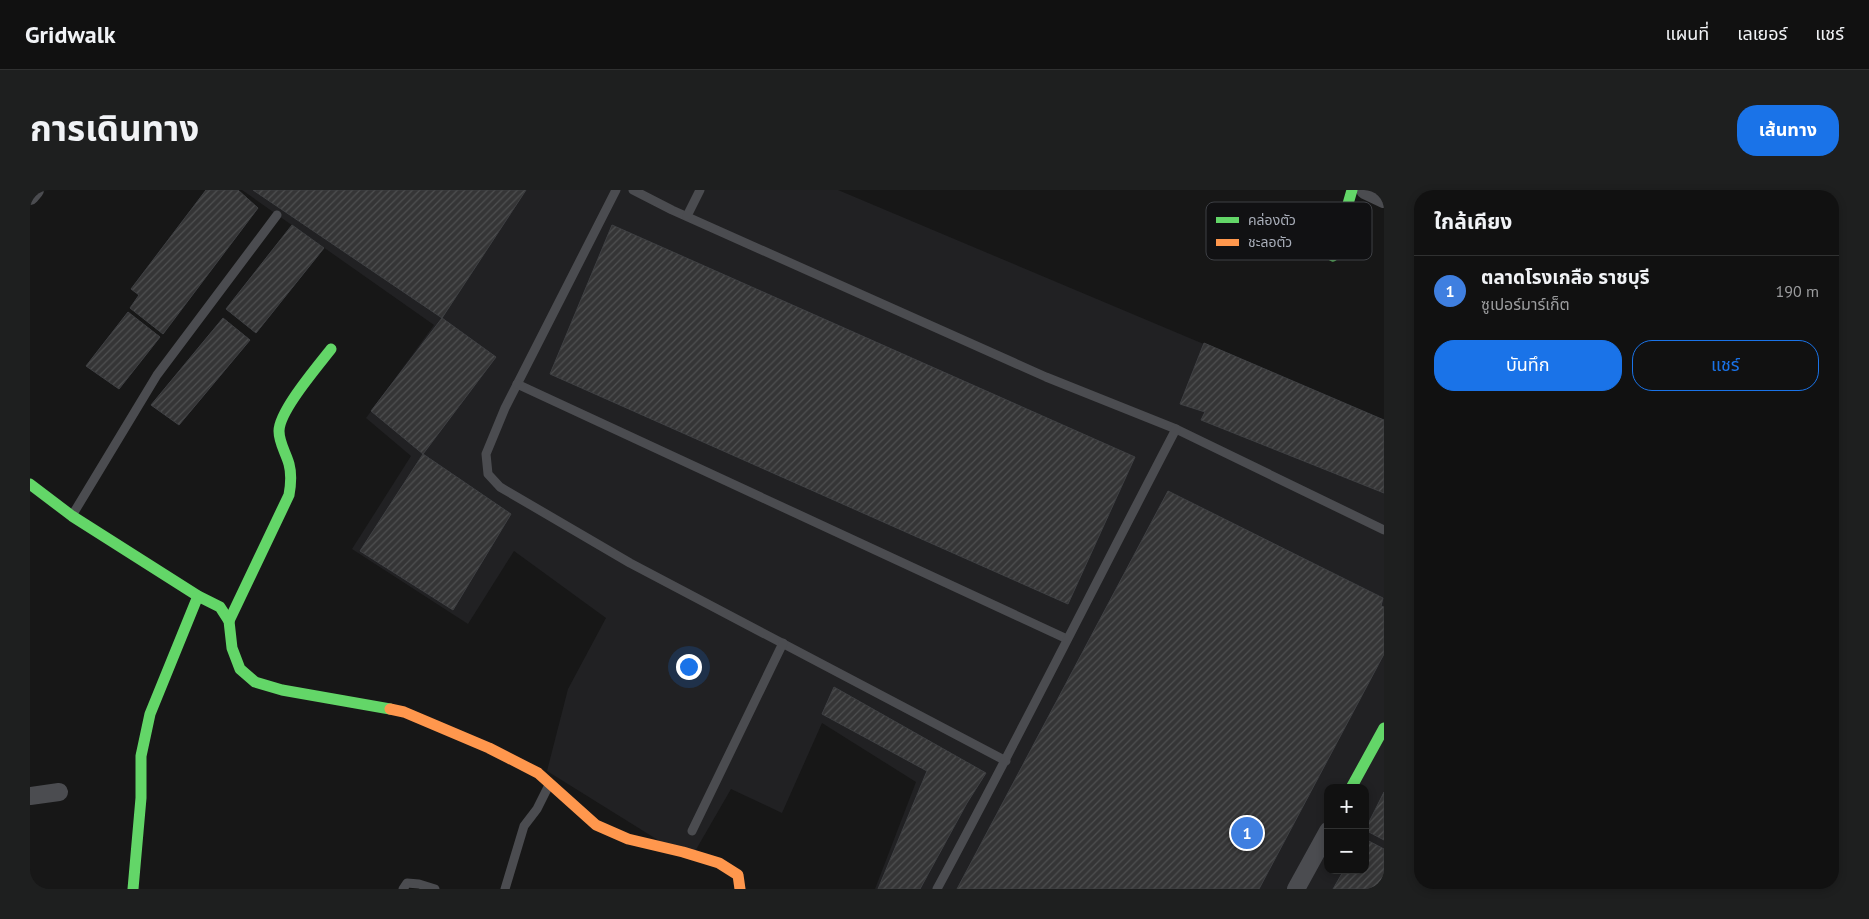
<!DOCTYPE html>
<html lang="th">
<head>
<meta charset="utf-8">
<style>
  :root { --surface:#111; --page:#1e1f1f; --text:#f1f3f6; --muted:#9c9d9f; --line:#303131; --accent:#1a73e8 }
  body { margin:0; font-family:"PT Sans","Noto Sans Thai",sans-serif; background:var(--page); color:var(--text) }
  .controls { position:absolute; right:15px; bottom:15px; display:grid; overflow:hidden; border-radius:10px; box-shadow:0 2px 8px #0003 }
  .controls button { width:45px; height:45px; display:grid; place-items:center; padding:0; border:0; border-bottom:1px solid var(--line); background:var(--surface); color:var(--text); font:25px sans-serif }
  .you { position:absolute; left:658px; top:476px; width:18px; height:18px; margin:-12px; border:4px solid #fff; border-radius:50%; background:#1a73e8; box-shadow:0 0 0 8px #1a73e833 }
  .badge { display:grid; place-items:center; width:32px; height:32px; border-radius:50%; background:var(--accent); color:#fff; font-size:16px; font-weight:700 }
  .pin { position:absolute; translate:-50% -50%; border:2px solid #fff; box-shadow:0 1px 5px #0006 }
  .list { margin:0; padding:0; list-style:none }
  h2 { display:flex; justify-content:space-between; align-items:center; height:65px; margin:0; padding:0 20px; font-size:21px }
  h2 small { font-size:16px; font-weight:400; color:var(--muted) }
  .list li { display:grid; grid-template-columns:32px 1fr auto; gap:15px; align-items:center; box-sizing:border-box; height:70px; padding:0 20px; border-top:1px solid var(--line) }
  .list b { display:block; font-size:19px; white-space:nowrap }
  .list p { margin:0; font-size:16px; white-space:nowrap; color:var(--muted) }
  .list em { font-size:16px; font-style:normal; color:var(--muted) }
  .actions { display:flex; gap:10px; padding:15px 20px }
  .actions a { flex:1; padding:11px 0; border:1px solid var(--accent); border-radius:20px; text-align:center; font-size:18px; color:var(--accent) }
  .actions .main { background:var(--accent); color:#fff }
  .map { position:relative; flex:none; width:1354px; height:699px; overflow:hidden; border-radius:20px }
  header { display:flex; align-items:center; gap:30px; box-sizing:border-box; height:70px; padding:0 25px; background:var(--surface); border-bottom:1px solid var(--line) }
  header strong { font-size:24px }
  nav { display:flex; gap:28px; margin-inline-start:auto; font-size:18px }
  .intro { display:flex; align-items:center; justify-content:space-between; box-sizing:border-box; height:120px; padding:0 30px }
  h1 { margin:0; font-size:35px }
  .button { padding:12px 22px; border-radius:20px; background:var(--accent); color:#fff; font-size:18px; font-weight:700 }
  main { display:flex; gap:30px; padding:0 30px }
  aside { flex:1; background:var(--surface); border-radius:20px; box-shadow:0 2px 8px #0003 }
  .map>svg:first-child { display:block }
  .built { fill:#212123; fill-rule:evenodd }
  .building { fill:url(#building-hatch); stroke:#3f4043 }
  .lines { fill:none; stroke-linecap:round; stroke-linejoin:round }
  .lane { stroke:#4b4c50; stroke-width:9 }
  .street { stroke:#4b4c50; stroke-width:18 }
  .fast { stroke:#63d668; stroke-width:11 }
  .slow { stroke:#ff974d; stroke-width:11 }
  .key { fill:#111113; stroke:#3e4045; stroke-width:1 }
  .key-label { font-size:14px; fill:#a8adb8 }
</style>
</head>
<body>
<header>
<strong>Gridwalk</strong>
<nav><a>แผนที่</a><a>เลเยอร์</a><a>แชร์</a></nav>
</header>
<div class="intro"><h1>การเดินทาง</h1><a class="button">เส้นทาง</a></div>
<main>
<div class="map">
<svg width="1354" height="699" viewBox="0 0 1354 699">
  <defs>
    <pattern id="building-hatch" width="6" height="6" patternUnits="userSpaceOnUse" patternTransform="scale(1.25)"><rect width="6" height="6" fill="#353536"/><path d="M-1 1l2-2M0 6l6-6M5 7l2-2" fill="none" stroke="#4f5051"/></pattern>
  </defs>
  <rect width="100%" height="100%" fill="#171717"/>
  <!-- built -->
  <path class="built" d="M212,0H808L1354,230V699H845L886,592L792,533L752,623L701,599L660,670L517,581L538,499L576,428L484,361L438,434L322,359L381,266L336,228L404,135ZM1298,598H1335V680H1298Z"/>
  <!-- building -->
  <g class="building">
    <polygon points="176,0 208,0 228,18 133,144 100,118 109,105 101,99"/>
    <polygon points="223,0 496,0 412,128"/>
    <polygon points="262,35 294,58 226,143 196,119"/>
    <polygon points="582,35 1105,267 1038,414 520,184"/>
    <polygon points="98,122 130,147 89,199 56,176"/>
    <polygon points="193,128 220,150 149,235 121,215"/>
    <polygon points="412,128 466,167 393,264 341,221"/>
    <polygon points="1174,153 1354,230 1354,303 1171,230 1175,222 1150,214"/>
    <polygon points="393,264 481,324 423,420 330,361"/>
    <polygon points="1138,301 1353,408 1351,416 1354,417 1354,464 1229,699 927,699"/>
    <polygon points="804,497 956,583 937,613 890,699 848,699 897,581 792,524"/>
    <polygon points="1354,602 1354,650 1335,640"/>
    <polygon points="1335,649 1354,659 1354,699 1303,699 1314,680 1335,680"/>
  </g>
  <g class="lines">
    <!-- lane -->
    <g class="lane">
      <polyline points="586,0 475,218 456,264 458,284 470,297 600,373 976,571"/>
      <polyline points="603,0 642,20 1016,187 1146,239 1354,340"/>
      <polyline points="657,26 670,0"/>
      <polyline points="487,194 1037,449"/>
      <polyline points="43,324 127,185 247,25"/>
      <polyline points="662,641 753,453"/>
      <polyline points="373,699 377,693 389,694 405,699"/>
      <polyline points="475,699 494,636 507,619 519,595"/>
      <path d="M907,699C989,547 1066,392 1146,239"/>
    </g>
    <!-- street -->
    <g class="street">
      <polyline points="1335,0 1354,9"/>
      <polyline points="0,6 5,0"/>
      <polyline points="0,606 29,602"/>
      <polyline points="1266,699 1298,641"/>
    </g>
    <!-- fast -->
    <g class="fast">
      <polyline points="1303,66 1322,0"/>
      <polyline points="0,294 42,326 168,406 190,417 199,431 202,458 210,479 225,492 252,500 360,519"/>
      <path d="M199,431L259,305C261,294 262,285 259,274C256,263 249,253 249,241C249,221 288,176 301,159"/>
      <polyline points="1321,598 1354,538"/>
      <polyline points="103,699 111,608 111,566 120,524 168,406"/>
    </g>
    <!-- slow -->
    <polyline class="slow" points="360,519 374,522 459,558 508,583 566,635 598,649 653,662 689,673 708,685 710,699"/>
  </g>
  <!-- legend -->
  <rect x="1176" y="12" width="166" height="58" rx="8" class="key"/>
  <rect x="1186" y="27" width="23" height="6" fill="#63d668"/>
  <rect x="1186" y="49" width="23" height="7" fill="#ff974d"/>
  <g class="key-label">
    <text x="1218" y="35">คล่องตัว</text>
    <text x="1218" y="57">ชะลอตัว</text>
  </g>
</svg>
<div class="controls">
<button>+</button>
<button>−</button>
</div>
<div class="you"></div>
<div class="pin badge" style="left:1217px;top:643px;background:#3f7fe0">1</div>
</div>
<aside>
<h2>ใกล้เคียง<small></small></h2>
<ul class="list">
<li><span class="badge" style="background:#3f7fe0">1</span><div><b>ตลาดโรงเกลือ ราชบุรี</b><p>ซูเปอร์มาร์เก็ต</p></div><em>190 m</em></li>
</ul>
<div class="actions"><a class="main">บันทึก</a><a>แชร์</a></div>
</aside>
</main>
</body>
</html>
